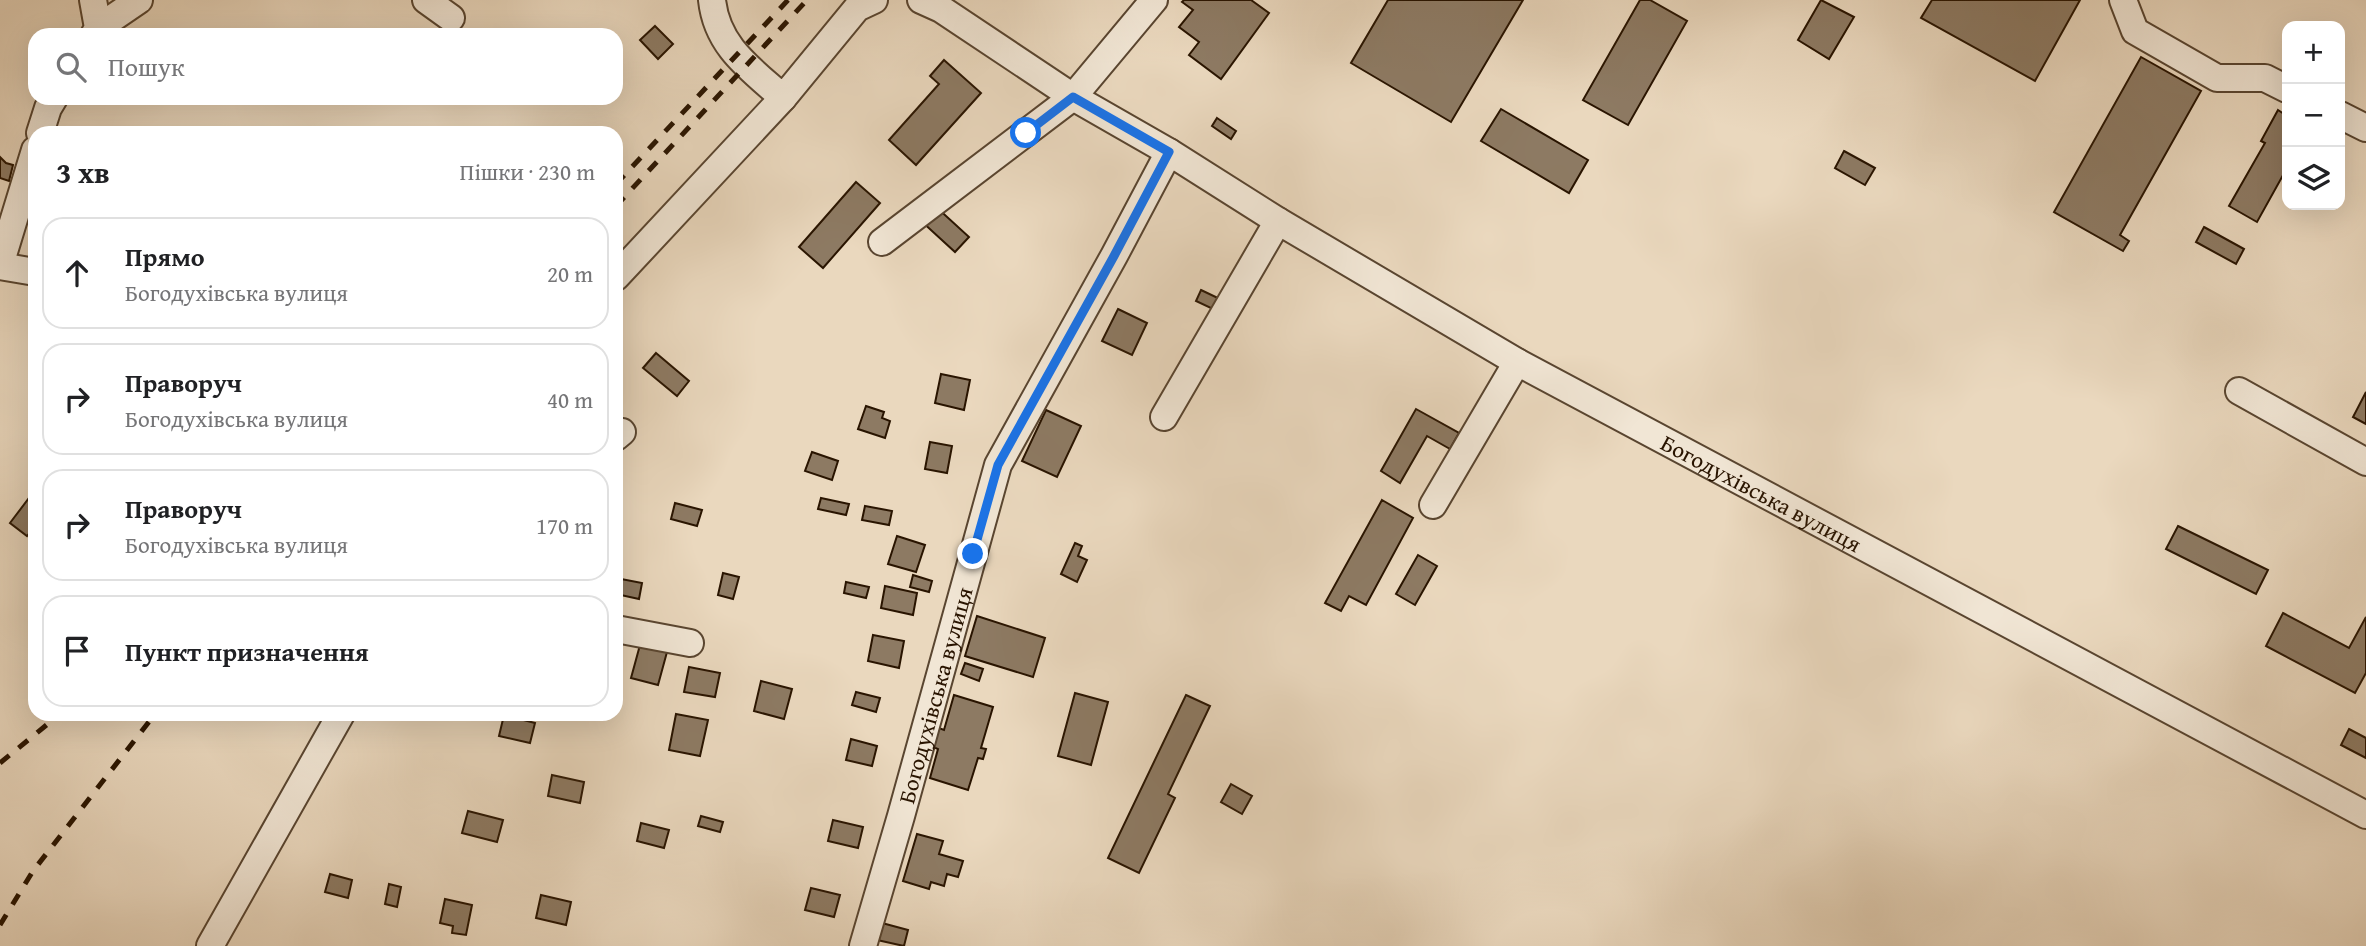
<!DOCTYPE html>
<html lang="uk">
<head>
<meta charset="utf-8">
<style>
  :root { --surface:#fff; --page:#f2f2f2; --text:#202124; --muted:#757577; --line:#e0e0e0 }
  body { margin:0; font-family:"Gentium Book Plus",serif; background:var(--page); color:var(--text) }
  .controls { position:absolute; right:21px; top:21px; display:grid; overflow:hidden; border-radius:14px; box-shadow:0 7px 28px #0002 }
  .controls button { width:63px; height:63px; display:grid; place-items:center; padding:0; border:0; border-bottom:2px solid var(--line); background:var(--surface); color:var(--text); font:35px sans-serif }
  .stop { position:absolute; width:21px; height:21px; margin:-16px; border:5px solid #1a73e8; border-radius:50%; background:#fff }
  .stop.end { background:#1a73e8; border-color:#fff; box-shadow:0 2px 7px #0008 }
  .list { margin:0; padding:0; list-style:none }
  h2 { display:flex; justify-content:space-between; align-items:center; height:91px; margin:0; padding:0 28px; font-size:30px }
  h2 small { font-size:23px; font-weight:400; color:var(--muted) }
  .list li { display:grid; grid-template-columns:46px 1fr auto; gap:21px; align-items:center; box-sizing:border-box; height:112px; margin:0 14px 14px; padding:0 14px; border:2px solid var(--line); border-radius:21px }
  .list b { display:block; font-size:26px; white-space:nowrap }
  .list p { margin:0; font-size:23px; white-space:nowrap; color:var(--muted) }
  .list em { font-size:23px; font-style:normal; color:var(--muted) }
  .icon { flex:none; width:38px; height:38px; fill:none; stroke:currentColor; stroke-width:2; stroke-linecap:round; stroke-linejoin:round }
  .map { position:relative; flex:none; width:2366px; height:946px; overflow:hidden }
  .search { position:absolute; background:var(--surface); box-shadow:0 7px 28px #0002; left:28px; top:28px; width:595px; height:77px; display:flex; align-items:center; gap:18px; box-sizing:border-box; padding:0 24px; border-radius:21px; color:var(--muted); font-size:26px }
  .panel { position:absolute; background:var(--surface); box-shadow:0 7px 28px #0002; left:28px; top:126px; width:595px; height:595px; border-radius:21px }
  .map>svg:first-child { display:block }
  .building { fill:#8d7a63; stroke:#291400; stroke-width:2 }
  .lines { fill:none; stroke-linecap:round; stroke-linejoin:round }
  .minor-casing { stroke:#594530; stroke-width:30 }
  .minor { stroke:#f1e6d5; stroke-width:26 }
  .rail { stroke:#291400; stroke-width:5; stroke-dasharray:12 12; stroke-linecap:butt }
  .route { stroke:#1a73e8; stroke-width:9 }
  .labels { text-anchor:middle; dominant-baseline:central; stroke-width:6; stroke-linejoin:round; paint-order:stroke }
  .street-label { font-size:23px; fill:#291400; stroke:#f1e6d5 }
</style>
</head>
<body>
<div class="map">
<svg width="2366" height="946" viewBox="0 0 2366 946">
  <rect width="100%" height="100%" fill="#ead8be"/>
  <filter id="stains"><feTurbulence type="fractalNoise" baseFrequency=".00286" numOctaves="4"/><feColorMatrix values="0 0 0 0 .2 0 0 0 0 .09 0 0 0 0 .02 0 0 0 .5 -.17"/></filter>
  <radialGradient id="worn" r=".72"><stop offset=".6" stop-color="#630" stop-opacity="0"/><stop offset="1" stop-color="#630" stop-opacity=".3"/></radialGradient>
  <!-- building -->
  <g class="building">
    <polygon points="1184,0 1251,0 1269,13 1221,79 1189,55 1199,42 1179,27 1193,10 1182,2"/>
    <polygon points="1388,0 1523,0 1451,122 1351,63"/>
    <polygon points="1640,0 1650,0 1687,21 1628,125 1583,100"/>
    <polygon points="1821,0 1854,17 1829,59 1798,40"/>
    <polygon points="1932,0 2080,0 2035,81 1921,18"/>
    <polygon points="655,26 673,44 658,59 640,40"/>
    <polygon points="2141,57 2201,91 2120,235 2129,241 2123,251 2054,212"/>
    <polygon points="944,60 981,93 916,165 889,140 939,84 930,76"/>
    <polygon points="1501,109 1588,160 1569,193 1481,141"/>
    <polygon points="2278,110 2287,116 2287,168 2257,222 2229,206 2265,143 2261,141"/>
    <polygon points="1217,118 1236,131 1231,139 1212,126"/>
    <polygon points="1844,151 1875,168 1865,185 1835,168"/>
    <polygon points="0,157 6,163 13,165 9,181 0,178"/>
    <polygon points="856,182 880,203 823,268 799,247"/>
    <polygon points="934,205 969,237 955,252 920,220"/>
    <polygon points="2204,227 2244,249 2236,264 2196,242"/>
    <polygon points="1201,290 1220,299 1215,310 1196,301"/>
    <polygon points="1118,309 1147,323 1132,355 1102,341"/>
    <polygon points="656,353 689,381 677,396 643,368"/>
    <polygon points="941,374 970,380 964,410 935,403"/>
    <polygon points="2366,392 2366,424 2353,417"/>
    <polygon points="866,406 884,412 882,418 890,421 885,438 858,429"/>
    <polygon points="1416,409 1459,433 1450,449 1427,436 1400,483 1381,471"/>
    <polygon points="1046,410 1081,426 1057,477 1022,461"/>
    <polygon points="930,442 952,446 947,473 925,469"/>
    <polygon points="812,452 838,461 832,480 805,471"/>
    <polygon points="35,490 35,526 27,536 10,523"/>
    <polygon points="821,498 849,504 846,515 818,509"/>
    <polygon points="1382,500 1413,518 1366,605 1349,596 1341,611 1325,603"/>
    <polygon points="675,503 702,510 697,526 671,519"/>
    <polygon points="865,506 892,511 889,525 862,520"/>
    <polygon points="2178,526 2268,570 2256,594 2166,549"/>
    <polygon points="897,536 925,545 916,572 888,564"/>
    <polygon points="1075,543 1082,546 1078,556 1087,560 1077,582 1061,574"/>
    <polygon points="1418,555 1437,566 1415,605 1396,594"/>
    <polygon points="723,573 739,577 733,599 718,595"/>
    <polygon points="913,575 932,581 929,592 910,587"/>
    <polygon points="616,578 642,583 639,599 616,594"/>
    <polygon points="846,582 869,587 866,598 844,593"/>
    <polygon points="885,586 917,593 913,615 881,608"/>
    <polygon points="2283,613 2349,648 2366,617 2366,673 2355,693 2266,646"/>
    <polygon points="977,616 1045,638 1033,677 965,656"/>
    <polygon points="873,635 904,641 899,668 868,661"/>
    <polygon points="640,645 667,652 658,685 631,678"/>
    <polygon points="965,663 983,669 979,681 961,674"/>
    <polygon points="689,667 720,673 715,697 684,692"/>
    <polygon points="761,681 792,689 784,719 754,711"/>
    <polygon points="856,692 880,698 876,712 852,705"/>
    <polygon points="1075,693 1108,702 1091,765 1058,756"/>
    <polygon points="954,695 993,707 981,748 986,749 983,759 978,758 968,790 930,778 938,749 933,747 939,728 944,730"/>
    <polygon points="1186,695 1210,706 1168,794 1175,798 1139,873 1108,858"/>
    <polygon points="676,714 708,720 700,756 669,750"/>
    <polygon points="504,715 535,723 530,743 499,736"/>
    <polygon points="2349,729 2366,738 2366,758 2341,745"/>
    <polygon points="851,739 877,746 872,766 846,760"/>
    <polygon points="552,775 584,782 580,803 548,796"/>
    <polygon points="1231,784 1252,796 1242,814 1221,802"/>
    <polygon points="468,811 503,820 497,842 462,833"/>
    <polygon points="701,816 723,822 720,832 698,826"/>
    <polygon points="833,820 863,827 858,848 828,841"/>
    <polygon points="641,823 669,830 664,848 637,841"/>
    <polygon points="917,834 943,841 939,854 963,861 958,877 947,874 944,886 931,882 929,889 903,881"/>
    <polygon points="330,874 352,880 348,898 325,892"/>
    <polygon points="389,884 401,887 397,907 385,904"/>
    <polygon points="811,888 840,895 834,917 805,910"/>
    <polygon points="541,895 571,902 566,925 536,918"/>
    <polygon points="445,899 472,905 466,935 452,933 453,926 440,923"/>
    <polygon points="882,923 908,930 904,946 877,940"/>
  </g>
  <g class="lines">
    <defs>
      <g id="minor">
        <polyline points="93,0 98,28 94,35"/>
        <polyline points="426,0 451,18"/>
        <path d="M712,0C717,47 751,69 783,98L857,8L874,0"/>
        <path id="s1" d="M921,0L941,9L1073,97L1169,152L1278,221L1517,362L2366,815"/>
        <polyline points="2123,0 2135,31 2217,78 2265,78 2287,89"/>
        <polyline points="98,28 139,0"/>
        <polyline points="2340,115 2366,128"/>
        <polyline points="40,133 48,108 54,98"/>
        <polyline points="882,242 1073,97 1154,0"/>
        <polyline points="0,265 35,150"/>
        <polyline points="0,266 35,272"/>
        <polyline points="616,277 783,98"/>
        <polyline points="2239,391 2366,462"/>
        <polyline points="1164,417 1278,221"/>
        <polyline points="616,437 622,432"/>
        <polyline points="1433,505 1517,362"/>
        <polyline points="616,629 690,643"/>
        <polyline points="210,946 341,714"/>
        <path id="s2" d="M863,946L901,816L998,465L1114,256L1169,152"/>
      </g>
    </defs>
    <!-- minor casing -->
    <use href="#minor" class="minor-casing"/>
    <!-- minor -->
    <use href="#minor" class="minor"/>
    <!-- rail -->
    <g class="rail">
      <polyline points="616,184 788,0"/>
      <polyline points="616,206 807,0"/>
      <polyline points="0,763 60,714"/>
      <polyline points="0,925 33,871 155,714"/>
    </g>
  </g>
  <g class="lines">
    <!-- route -->
    <polyline class="route" points="973,554 998,465 1114,256 1169,152 1073,97 1026,133"/>
  </g>
  <g class="labels">
    <!-- street labels -->
    <g class="street-label">
      <text stroke="none"><textPath href="#s1" startOffset="975">Богодухівська вулиця</textPath></text>
      <text stroke="none"><textPath href="#s2" startOffset="261">Богодухівська вулиця</textPath></text>
    </g>
  </g>
  <rect width="100%" height="100%" filter="url(#stains)"/>
  <rect width="100%" height="100%" fill="url(#worn)"/>
</svg>
<div class="controls">
<button>+</button>
<button>−</button>
<button><svg class="icon" aria-label="layers" viewBox="0 0 24 24"><path d="M12 4l9 5-9 5-9-5zM3 14l9 5 9-5"/></svg></button>
</div>
<div class="stop" style="left:1026px;top:133px"></div>
<div class="stop end" style="left:973px;top:554px"></div>
<div class="search"><svg class="icon" aria-label="search" viewBox="0 0 24 24"><circle cx="10" cy="10" r="6"/><path d="M15 15l6 6"/></svg>Пошук</div>
<section class="panel">
<h2>3 хв<small>Пішки · 230 m</small></h2>
<ul class="list">
<li><svg class="icon" aria-label="ahead" viewBox="0 0 24 24"><path d="M12 20V5M6 11l6-6 6 6"/></svg><div><b>Прямо</b><p>Богодухівська вулиця</p></div><em>20 m</em></li>
<li><svg class="icon" aria-label="right" viewBox="0 0 24 24"><path d="M7 20v-9h11M14 6l5 5-5 5"/></svg><div><b>Праворуч</b><p>Богодухівська вулиця</p></div><em>40 m</em></li>
<li><svg class="icon" aria-label="right" viewBox="0 0 24 24"><path d="M7 20v-9h11M14 6l5 5-5 5"/></svg><div><b>Праворуч</b><p>Богодухівська вулиця</p></div><em>170 m</em></li>
<li><svg class="icon" aria-label="arrive" viewBox="0 0 24 24"><path d="M6 21V4h12l-3 4 3 4H6"/></svg><div><b>Пункт призначення</b></div></li>
</ul>
</section>
</div>
</body>
</html>
